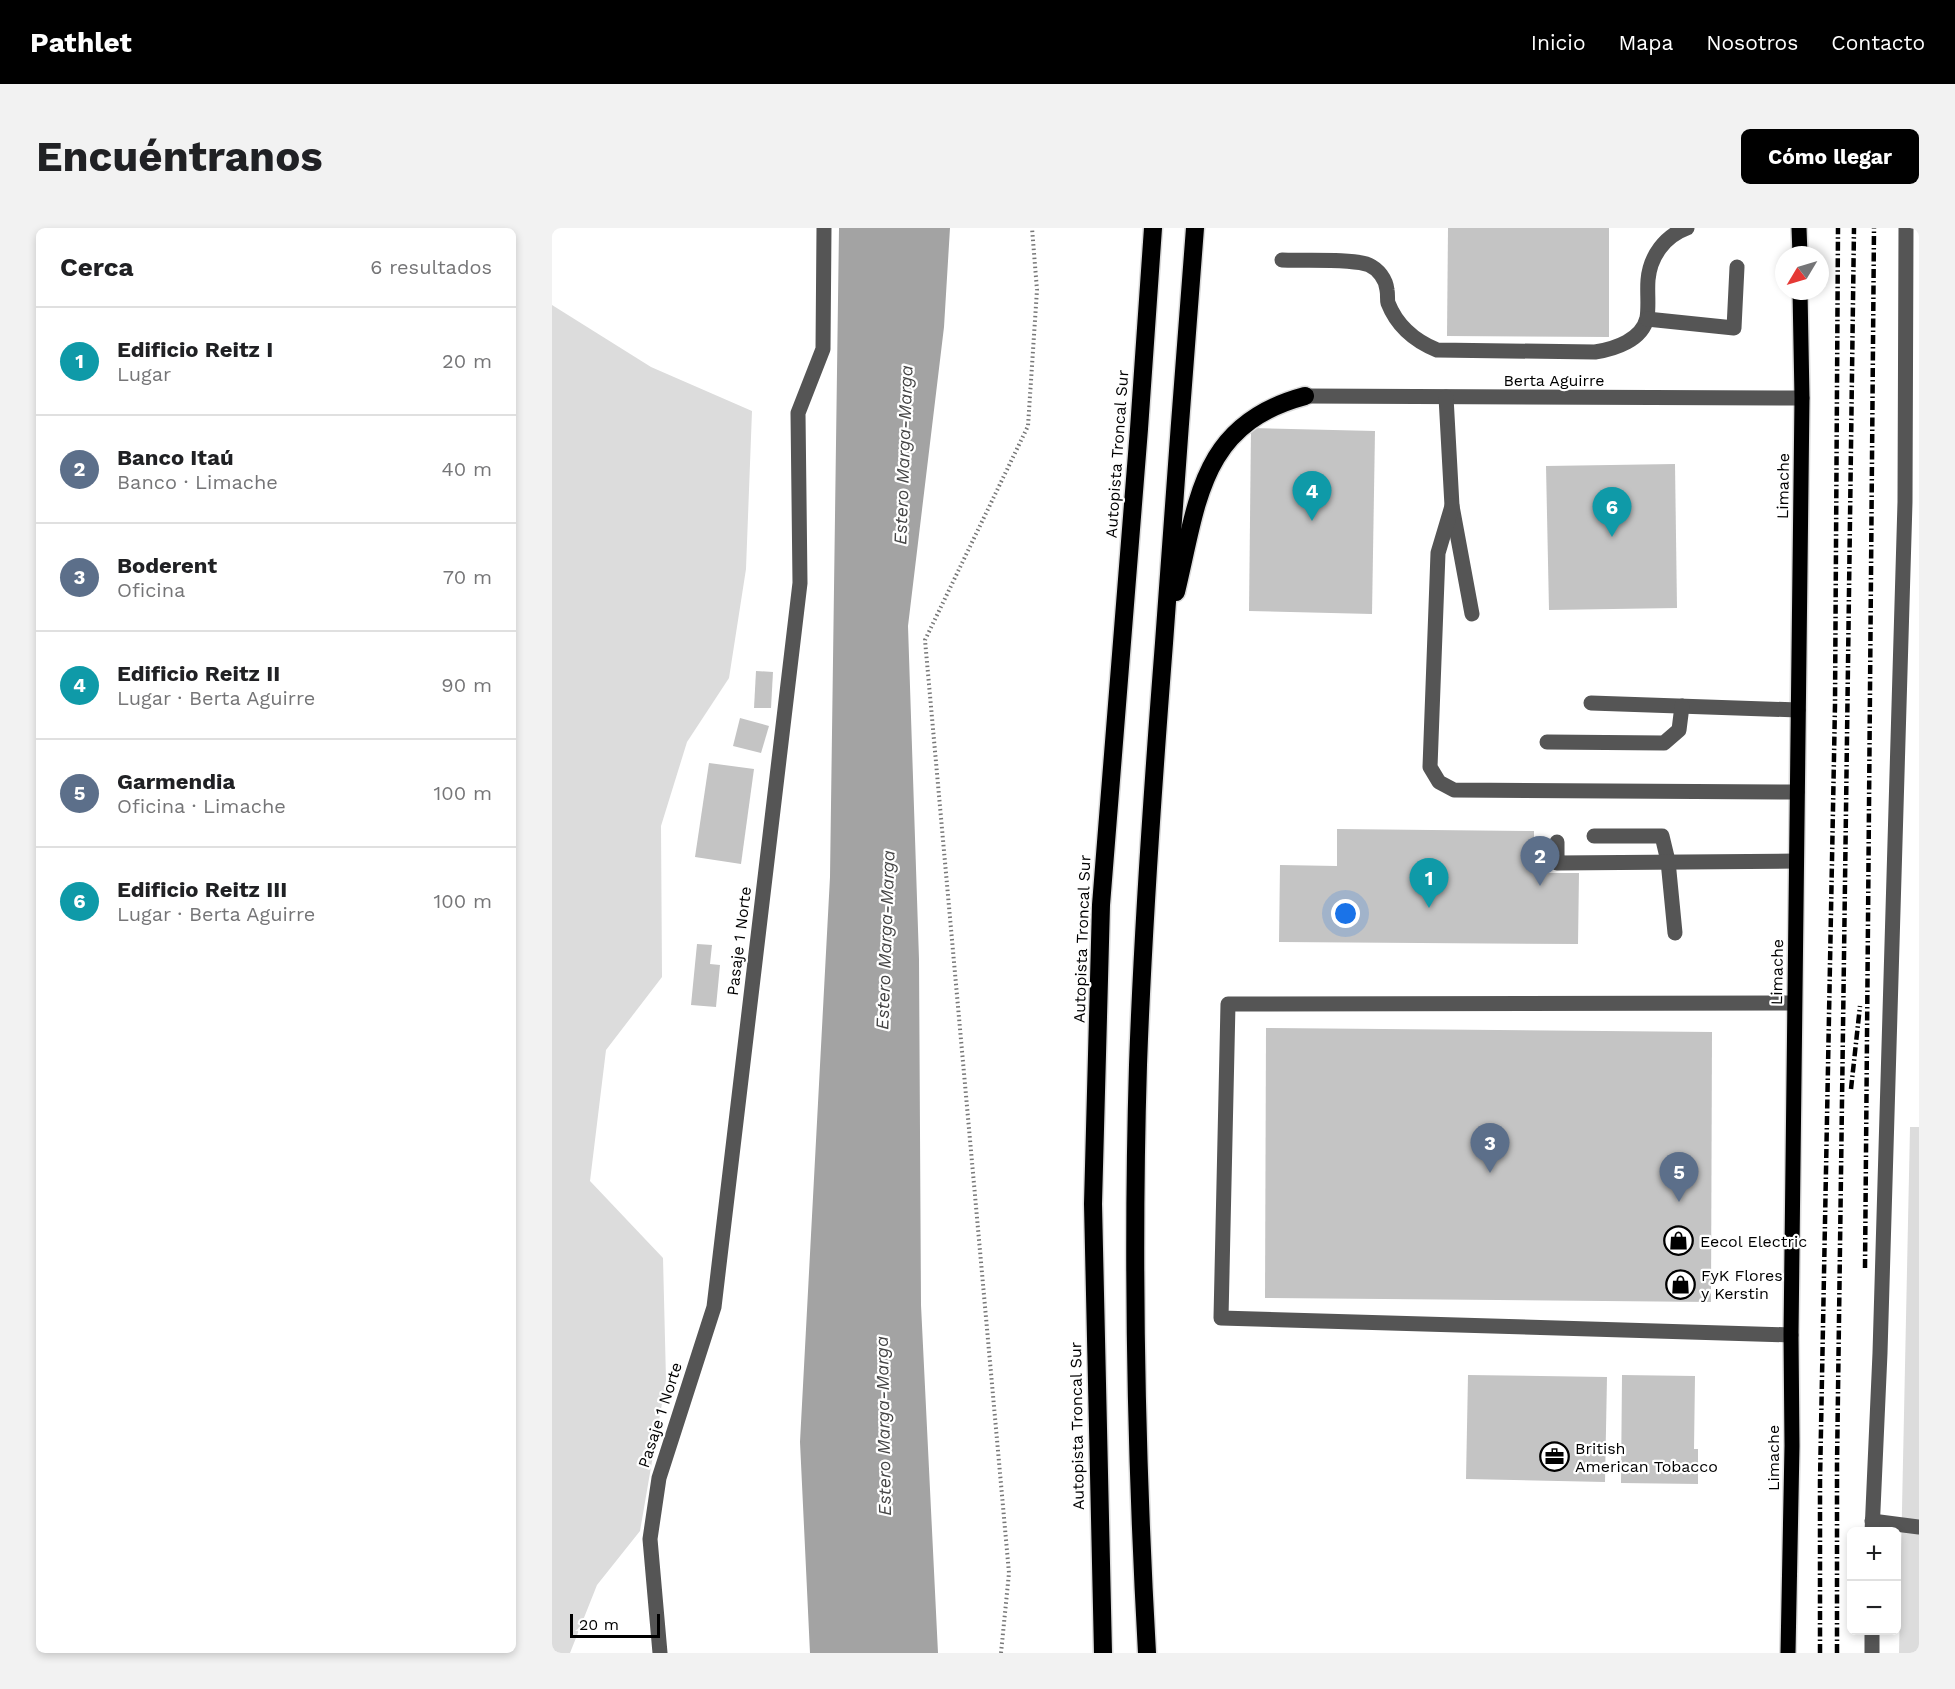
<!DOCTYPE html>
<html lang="es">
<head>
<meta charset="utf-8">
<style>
  :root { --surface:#fff; --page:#f2f2f2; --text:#202124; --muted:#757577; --line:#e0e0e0; --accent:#000 }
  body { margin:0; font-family:"Work Sans",sans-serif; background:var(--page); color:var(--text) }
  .controls { position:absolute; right:18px; bottom:18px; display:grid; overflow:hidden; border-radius:9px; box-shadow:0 3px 9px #0003 }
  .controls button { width:54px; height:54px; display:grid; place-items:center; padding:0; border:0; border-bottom:2px solid var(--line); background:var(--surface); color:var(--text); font:30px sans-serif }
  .compass { position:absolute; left:1223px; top:18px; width:54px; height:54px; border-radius:50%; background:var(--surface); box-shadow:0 3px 9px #0003; rotate:232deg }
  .scale { position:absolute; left:18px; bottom:15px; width:90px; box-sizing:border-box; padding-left:6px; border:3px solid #000; border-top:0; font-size:16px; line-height:21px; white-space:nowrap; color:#000; -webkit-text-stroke:4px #fff; paint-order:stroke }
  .you { position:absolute; left:794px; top:686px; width:21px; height:21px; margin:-15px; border:4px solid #fff; border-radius:50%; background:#1a73e8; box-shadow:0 0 0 9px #1a73e833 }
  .badge { display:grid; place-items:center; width:39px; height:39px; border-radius:50%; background:var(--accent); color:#fff; font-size:20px; font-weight:700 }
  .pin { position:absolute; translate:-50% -50px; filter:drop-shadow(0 2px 3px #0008) }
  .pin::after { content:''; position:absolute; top:32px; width:21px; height:18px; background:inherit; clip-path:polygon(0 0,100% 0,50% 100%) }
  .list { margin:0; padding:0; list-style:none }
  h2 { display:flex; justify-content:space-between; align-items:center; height:78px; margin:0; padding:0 24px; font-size:26px }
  h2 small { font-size:20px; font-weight:400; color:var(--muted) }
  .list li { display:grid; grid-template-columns:39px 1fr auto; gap:18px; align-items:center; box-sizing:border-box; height:108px; padding:0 24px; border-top:2px solid var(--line) }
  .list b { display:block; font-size:22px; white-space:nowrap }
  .list p { margin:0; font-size:20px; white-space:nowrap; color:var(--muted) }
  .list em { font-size:20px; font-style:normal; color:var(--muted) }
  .map { position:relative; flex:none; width:1367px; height:1425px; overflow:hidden; border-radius:9px }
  header { display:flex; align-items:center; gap:36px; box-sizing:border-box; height:84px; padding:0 30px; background:var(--accent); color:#fff }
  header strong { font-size:28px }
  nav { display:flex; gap:33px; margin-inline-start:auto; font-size:21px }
  .intro { display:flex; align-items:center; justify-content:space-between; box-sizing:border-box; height:144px; padding:0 36px }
  h1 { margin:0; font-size:42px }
  .button { padding:15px 27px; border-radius:9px; background:var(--accent); color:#fff; font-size:21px; font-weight:700 }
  main { display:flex; gap:36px; padding:0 36px }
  aside { flex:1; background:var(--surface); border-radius:9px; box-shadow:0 3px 9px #0003 }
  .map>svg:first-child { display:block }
  .green { fill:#dcdcdc }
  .water { fill:#a3a3a3 }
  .building { fill:#c4c4c4 }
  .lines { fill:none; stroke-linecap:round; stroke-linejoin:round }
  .major-casing { stroke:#dbdbdb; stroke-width:18 }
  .highway-casing { stroke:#dbdbdb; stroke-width:21 }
  .path { stroke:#777; stroke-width:4; stroke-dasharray:1.5 3; stroke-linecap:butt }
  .minor { stroke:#555; stroke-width:15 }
  .major { stroke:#000; stroke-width:15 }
  .highway { stroke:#000; stroke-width:18 }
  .rail { stroke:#000; stroke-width:4.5; stroke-dasharray:9 3 1.5 3; stroke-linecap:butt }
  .labels { text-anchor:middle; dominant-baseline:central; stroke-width:4.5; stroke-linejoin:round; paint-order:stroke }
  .street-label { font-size:16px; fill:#000; stroke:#fff }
  .poi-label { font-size:16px; fill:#000; stroke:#fff; text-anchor:start }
  .water-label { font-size:18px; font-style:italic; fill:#444; stroke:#fff }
</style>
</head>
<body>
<header>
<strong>Pathlet</strong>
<nav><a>Inicio</a><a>Mapa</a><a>Nosotros</a><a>Contacto</a></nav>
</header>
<div class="intro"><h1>Encuéntranos</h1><a class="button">Cómo llegar</a></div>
<main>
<aside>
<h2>Cerca<small>6 resultados</small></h2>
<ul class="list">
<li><span class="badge" style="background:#0f9aa8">1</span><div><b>Edificio Reitz I</b><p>Lugar</p></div><em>20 m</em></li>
<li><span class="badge" style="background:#5c6f8a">2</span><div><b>Banco Itaú</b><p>Banco · Limache</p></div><em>40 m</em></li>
<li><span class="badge" style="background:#5c6f8a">3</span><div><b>Boderent</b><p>Oficina</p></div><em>70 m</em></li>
<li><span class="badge" style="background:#0f9aa8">4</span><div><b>Edificio Reitz II</b><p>Lugar · Berta Aguirre</p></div><em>90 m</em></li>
<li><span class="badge" style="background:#5c6f8a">5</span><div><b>Garmendia</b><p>Oficina · Limache</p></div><em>100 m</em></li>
<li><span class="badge" style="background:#0f9aa8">6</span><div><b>Edificio Reitz III</b><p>Lugar · Berta Aguirre</p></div><em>100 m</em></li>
</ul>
</aside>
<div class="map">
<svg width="1367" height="1425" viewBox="0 0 1367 1425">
  <rect width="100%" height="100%" fill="#fff"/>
  <!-- green -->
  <g class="green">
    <polygon points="0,77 99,139 200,183 194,341 177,450 135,514 109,598 110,749 54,822 38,953 111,1030 114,1152 88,1303 45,1357 18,1425 0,1425"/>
    <polygon points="1358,899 1367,899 1367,1425 1347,1425"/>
  </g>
  <!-- water -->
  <polygon class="water" points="287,0 398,0 392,99 356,398 367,731 369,1077 386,1425 258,1425 248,1214 278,649"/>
  <!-- building -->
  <g class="building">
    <polygon points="896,0 1057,0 1057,109 895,108"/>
    <polygon points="699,200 823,203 820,386 697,383"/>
    <polygon points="1123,236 1125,380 997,382 994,238"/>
    <polygon points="204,443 221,444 219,480 202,480"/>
    <polygon points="188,490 217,498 209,525 181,518"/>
    <polygon points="157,535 202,541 189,636 143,629"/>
    <polygon points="785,601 982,603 982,645 1027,645 1026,716 727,714 728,637 785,638"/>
    <polygon points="145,716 160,717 158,736 168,737 164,779 139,777"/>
    <polygon points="714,800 1160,804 1159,1074 713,1070"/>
    <polygon points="916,1147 1055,1149 1053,1254 914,1251"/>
    <polygon points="1070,1147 1143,1148 1142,1221 1146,1221 1146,1256 1069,1255"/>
  </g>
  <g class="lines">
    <defs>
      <g id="major">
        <polyline points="1247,0 1248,27"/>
        <polyline points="1236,1425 1240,1218 1239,1107 1250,170 1248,63"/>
      </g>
      <g id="highway">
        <path d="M624,364C646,273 648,196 753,168"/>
        <polyline points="551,1425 541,976 549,677 587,201 601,0"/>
        <path d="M595,1425C584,1229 580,1033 586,837C591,696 601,556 612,415C622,277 632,138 643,0"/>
      </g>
    </defs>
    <!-- major casing -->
    <use href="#major" class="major-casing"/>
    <!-- highway casing -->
    <use href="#highway" class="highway-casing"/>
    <!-- path -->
    <polyline class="path" points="449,1425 457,1345 373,412 476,198 485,62 480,0"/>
    <!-- minor -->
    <g class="minor">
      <path d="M730,32C749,33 801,30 817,37C826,41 834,51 835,62C836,67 835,71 836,75C845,98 863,113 885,122L1043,124C1063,121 1090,112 1095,90C1097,78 1095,64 1096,52C1098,28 1113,8 1135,0"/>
      <polyline points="1095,91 1182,100 1185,39"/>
      <polyline points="753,168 1250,170"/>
      <polyline points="894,169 900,278 920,386"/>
      <polyline points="900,278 886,325 878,539 887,554 902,562 1245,564"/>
      <polyline points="1039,475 1246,482"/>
      <polyline points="995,514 1112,515 1127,502 1130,478"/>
      <polyline points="1042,608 1110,608 1116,633 1123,705"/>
      <polyline points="1005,614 1005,635 1244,633"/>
      <polyline points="1239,1107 669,1090 676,776 1242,775"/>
      <polyline points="1320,1293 1367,1299"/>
      <polyline points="1320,1304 1328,1125 1353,274 1354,0"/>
      <polyline points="1320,1402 1320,1425"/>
      <polyline points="108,1425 98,1311 107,1250 162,1079 248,355 246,185 271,121 272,0"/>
    </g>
    <!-- major -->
    <use href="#major" class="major"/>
    <!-- highway -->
    <use href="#highway" class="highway"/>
    <!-- rail -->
    <g class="rail">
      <polyline points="1299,861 1308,778"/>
      <polyline points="1313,1040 1322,0"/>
      <polyline points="1268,1425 1268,1253 1283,477 1286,0"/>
      <polyline points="1285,1425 1285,1237 1302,0"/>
    </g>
  </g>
  <!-- icons -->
  <defs>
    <symbol id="shop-ring" viewBox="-11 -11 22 22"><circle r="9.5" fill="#fff" stroke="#000" stroke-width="1.5"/><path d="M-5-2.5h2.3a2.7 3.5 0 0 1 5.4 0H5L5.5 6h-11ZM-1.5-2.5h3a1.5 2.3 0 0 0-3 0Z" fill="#000"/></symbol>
    <symbol id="office-ring" viewBox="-11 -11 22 22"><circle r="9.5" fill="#fff" stroke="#000" stroke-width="1.5"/><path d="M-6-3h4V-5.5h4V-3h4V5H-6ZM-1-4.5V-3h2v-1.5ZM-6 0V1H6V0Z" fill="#000"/></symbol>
  </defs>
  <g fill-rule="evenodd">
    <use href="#shop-ring" x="1110" y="996" width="33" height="33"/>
    <use href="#shop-ring" x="1112" y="1040" width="33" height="33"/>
    <use href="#office-ring" x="986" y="1212" width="33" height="33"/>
  </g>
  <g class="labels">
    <!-- street labels -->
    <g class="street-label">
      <text x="1002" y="152">Berta Aguirre</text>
      <text transform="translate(565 226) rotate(-86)">Autopista Troncal Sur</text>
      <text transform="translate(1231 258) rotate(-89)">Limache</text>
      <text transform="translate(530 711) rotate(-88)">Autopista Troncal Sur</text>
      <text transform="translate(187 713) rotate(-83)">Pasaje 1 Norte</text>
      <text transform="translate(1225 744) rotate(-89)">Limache</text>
      <text transform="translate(108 1187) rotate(-72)">Pasaje 1 Norte</text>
      <text transform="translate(525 1198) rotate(-91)">Autopista Troncal Sur</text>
      <text transform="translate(1221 1230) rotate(-90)">Limache</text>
    </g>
    <!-- poi labels -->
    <g class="poi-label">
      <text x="1148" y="1013">Eecol Electric</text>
      <text x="1149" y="1047">FyK Flores<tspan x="1149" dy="18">y Kerstin</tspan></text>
      <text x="1023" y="1220">British<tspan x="1023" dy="18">American Tobacco</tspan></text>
    </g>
    <!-- water labels -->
    <g class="water-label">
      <text transform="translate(351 227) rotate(-88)">Estero Marga-Marga</text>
      <text transform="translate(333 712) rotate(-88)">Estero Marga-Marga</text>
      <text transform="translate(331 1198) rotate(-91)">Estero Marga-Marga</text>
    </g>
  </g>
</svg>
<div class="controls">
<button>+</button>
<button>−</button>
</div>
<svg class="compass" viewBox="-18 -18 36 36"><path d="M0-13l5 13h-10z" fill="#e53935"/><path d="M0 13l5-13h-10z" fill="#757577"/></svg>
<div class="scale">20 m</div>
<div class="you"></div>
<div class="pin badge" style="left:877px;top:680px;background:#0f9aa8">1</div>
<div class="pin badge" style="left:988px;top:658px;background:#5c6f8a">2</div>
<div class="pin badge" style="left:938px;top:945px;background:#5c6f8a">3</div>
<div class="pin badge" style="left:760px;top:293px;background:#0f9aa8">4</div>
<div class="pin badge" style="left:1127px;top:974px;background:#5c6f8a">5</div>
<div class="pin badge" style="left:1060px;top:309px;background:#0f9aa8">6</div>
</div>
</main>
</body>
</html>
